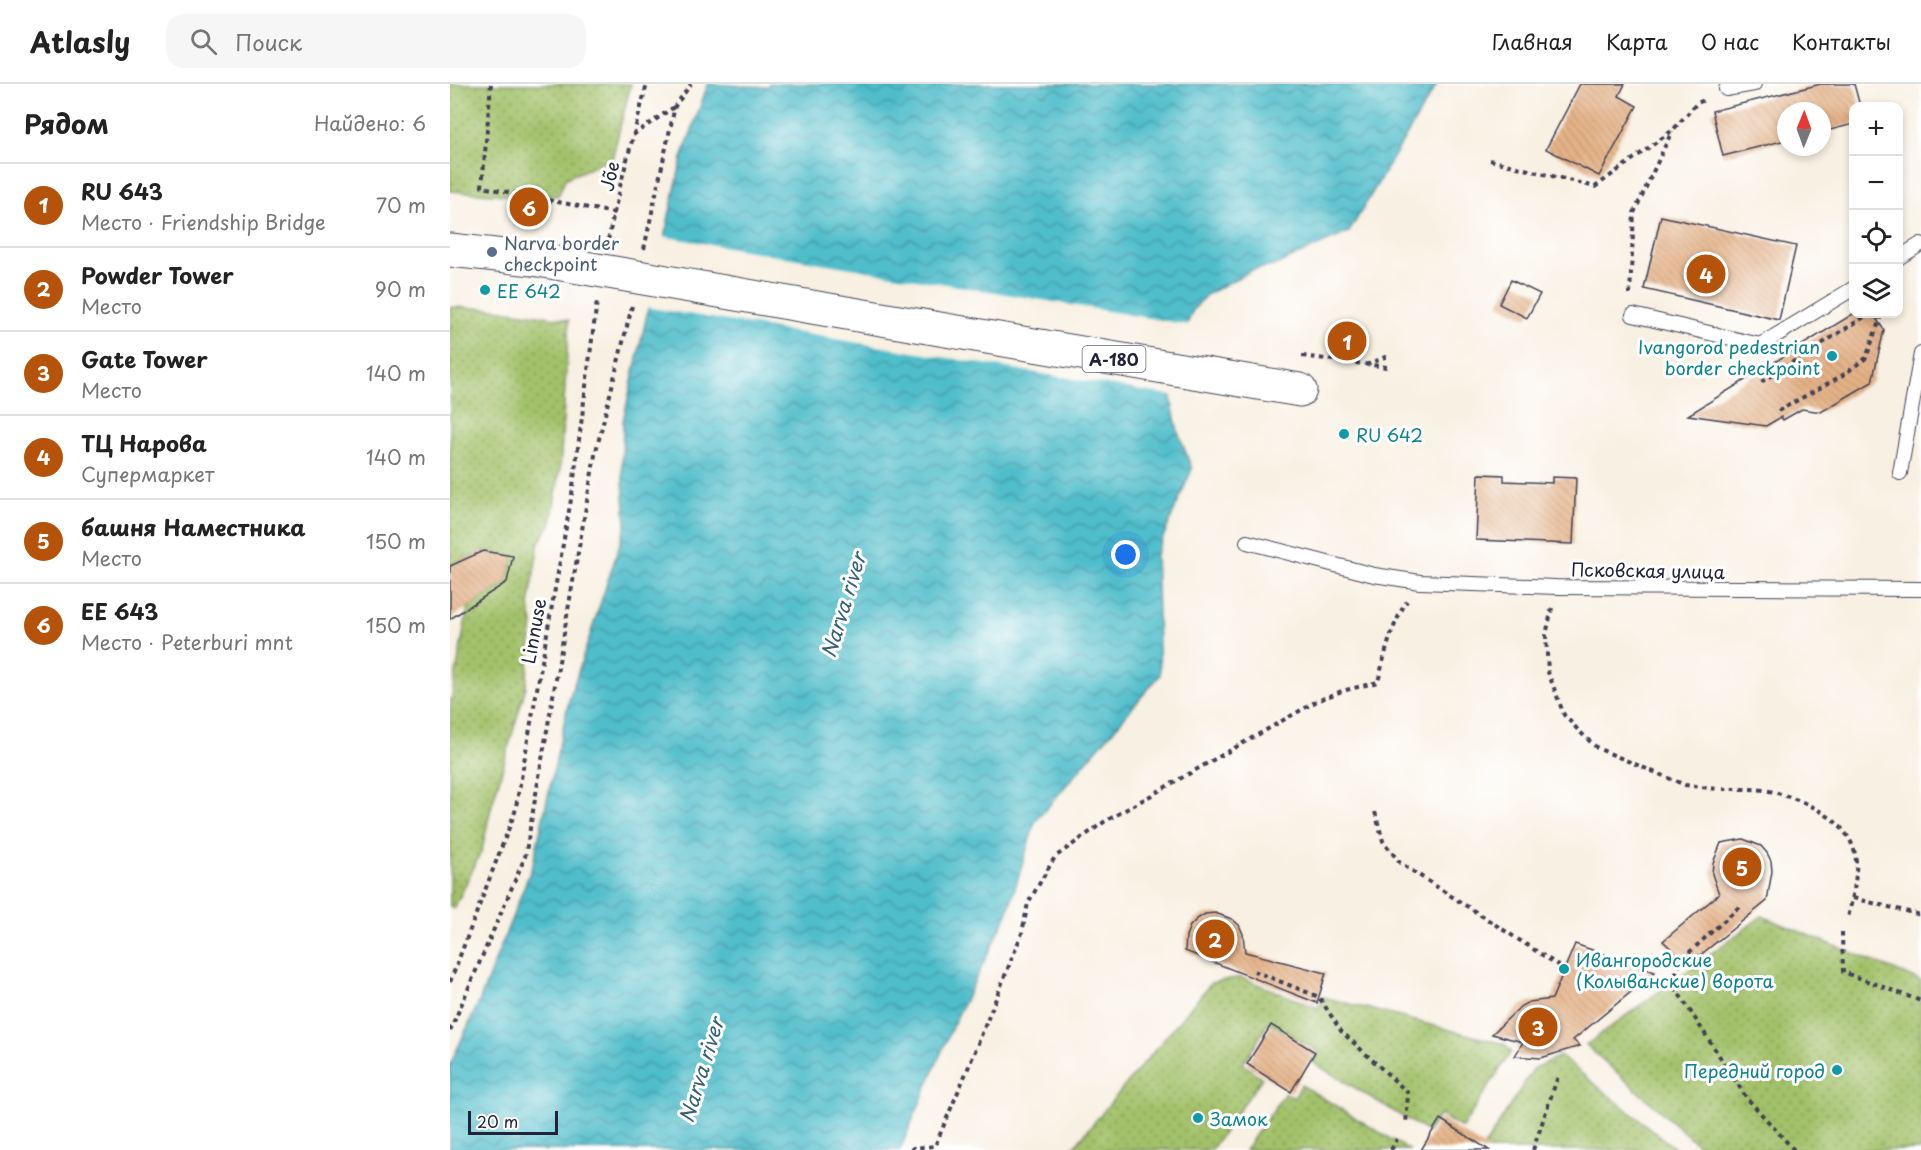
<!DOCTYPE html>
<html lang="ru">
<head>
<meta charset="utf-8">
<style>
  :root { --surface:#fff; --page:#f6f6f6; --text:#222; --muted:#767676; --line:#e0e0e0; --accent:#b45309 }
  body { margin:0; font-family:"Playpen Sans",sans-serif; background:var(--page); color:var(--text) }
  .controls { position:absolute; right:18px; top:18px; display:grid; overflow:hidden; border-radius:12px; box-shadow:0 3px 9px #0003 }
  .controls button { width:54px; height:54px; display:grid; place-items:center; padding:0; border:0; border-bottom:2px solid var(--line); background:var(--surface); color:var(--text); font:30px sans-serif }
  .compass { position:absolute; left:1327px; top:18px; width:54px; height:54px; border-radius:50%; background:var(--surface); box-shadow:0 3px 9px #0003; rotate:1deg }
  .scale { position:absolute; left:18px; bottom:15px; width:90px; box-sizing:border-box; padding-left:6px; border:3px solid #22223b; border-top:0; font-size:16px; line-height:21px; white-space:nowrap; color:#22223b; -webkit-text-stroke:4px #fff; paint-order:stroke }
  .you { position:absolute; left:676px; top:471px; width:21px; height:21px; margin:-15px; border:4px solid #fff; border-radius:50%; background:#1a73e8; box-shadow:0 0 0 9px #1a73e833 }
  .badge { display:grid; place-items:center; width:39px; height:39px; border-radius:50%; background:var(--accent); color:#fff; font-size:20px; font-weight:700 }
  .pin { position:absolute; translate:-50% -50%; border:3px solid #fff; box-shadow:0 2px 6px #0006 }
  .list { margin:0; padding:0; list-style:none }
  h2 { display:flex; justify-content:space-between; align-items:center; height:78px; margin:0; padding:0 24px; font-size:26px }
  h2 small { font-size:20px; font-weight:400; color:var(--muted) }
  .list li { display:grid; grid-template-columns:39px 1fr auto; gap:18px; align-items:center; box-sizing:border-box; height:84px; padding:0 24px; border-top:2px solid var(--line) }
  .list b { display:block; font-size:22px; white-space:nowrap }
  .list p { margin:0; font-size:20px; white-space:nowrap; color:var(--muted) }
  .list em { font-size:20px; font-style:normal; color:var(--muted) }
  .icon { flex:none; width:33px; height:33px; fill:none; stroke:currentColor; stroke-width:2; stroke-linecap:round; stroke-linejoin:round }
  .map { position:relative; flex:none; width:1471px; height:1066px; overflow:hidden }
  header { display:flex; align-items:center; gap:36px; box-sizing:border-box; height:84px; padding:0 30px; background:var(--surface); border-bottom:2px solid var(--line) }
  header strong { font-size:28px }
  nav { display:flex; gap:33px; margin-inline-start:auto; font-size:21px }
  .search { width:420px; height:54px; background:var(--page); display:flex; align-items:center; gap:15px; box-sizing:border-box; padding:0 21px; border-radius:18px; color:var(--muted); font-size:22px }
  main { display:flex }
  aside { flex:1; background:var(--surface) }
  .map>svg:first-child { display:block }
  .grass { fill:url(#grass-dots); stroke:#627252; stroke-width:1.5 }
  .water { fill:url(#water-waves); stroke:#397082; stroke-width:1.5 }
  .pier { fill:#f8f0e2 }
  .building { fill:url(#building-back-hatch) }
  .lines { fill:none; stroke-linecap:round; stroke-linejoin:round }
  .service-casing { stroke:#424154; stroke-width:16 }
  .trunk-casing { stroke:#424154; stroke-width:35 }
  .path { stroke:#424154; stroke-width:4; stroke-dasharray:4.5 4.5; stroke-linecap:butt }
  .service { stroke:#fff; stroke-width:14 }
  .trunk { stroke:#fff; stroke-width:33 }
  .trunk-bridge-casing { stroke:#424154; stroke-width:35; stroke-linecap:butt }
  .trunk-bridge { stroke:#fff; stroke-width:33 }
  .service-dot { fill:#5c6f8a; stroke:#fff; stroke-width:2 }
  .culture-dot { fill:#0f9aa8; stroke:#fff; stroke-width:2 }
  .labels { text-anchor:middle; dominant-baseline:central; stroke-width:6; stroke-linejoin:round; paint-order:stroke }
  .shield { fill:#fff; stroke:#646476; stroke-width:1.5 }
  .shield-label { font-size:16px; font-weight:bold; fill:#22223b }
  .street-label { font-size:18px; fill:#22223b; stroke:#fff }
  .service-label { font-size:18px; fill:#4e5e75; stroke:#fff; text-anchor:start }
  .culture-label { font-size:18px; fill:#0d838f; stroke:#fff; text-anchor:start }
  .water-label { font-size:20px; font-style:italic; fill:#346074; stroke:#fff }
</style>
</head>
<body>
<header>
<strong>Atlasly</strong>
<div class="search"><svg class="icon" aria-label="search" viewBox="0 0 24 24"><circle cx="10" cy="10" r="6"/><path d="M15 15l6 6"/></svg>Поиск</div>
<nav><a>Главная</a><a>Карта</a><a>О нас</a><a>Контакты</a></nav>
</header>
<main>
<aside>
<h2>Рядом<small>Найдено: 6</small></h2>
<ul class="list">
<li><span class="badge">1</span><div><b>RU 643</b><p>Место · Friendship Bridge</p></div><em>70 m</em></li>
<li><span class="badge">2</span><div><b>Powder Tower</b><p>Место</p></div><em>90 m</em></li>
<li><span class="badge">3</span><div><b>Gate Tower</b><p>Место</p></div><em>140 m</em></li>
<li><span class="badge">4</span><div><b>ТЦ Нарова</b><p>Супермаркет</p></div><em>140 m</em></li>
<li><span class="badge">5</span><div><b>башня Наместника</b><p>Место</p></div><em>150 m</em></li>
<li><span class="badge">6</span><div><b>EE 643</b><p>Место · Peterburi mnt</p></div><em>150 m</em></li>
</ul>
</aside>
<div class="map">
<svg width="1471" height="1066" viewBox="0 0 1471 1066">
  <defs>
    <pattern id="grass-dots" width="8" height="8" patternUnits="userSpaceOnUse" patternTransform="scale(1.5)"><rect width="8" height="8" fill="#a2c169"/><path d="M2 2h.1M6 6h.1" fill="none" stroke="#849c58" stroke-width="1.8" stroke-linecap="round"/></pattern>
    <pattern id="water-waves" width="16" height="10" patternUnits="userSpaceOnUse" patternTransform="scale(1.5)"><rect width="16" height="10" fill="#50bdca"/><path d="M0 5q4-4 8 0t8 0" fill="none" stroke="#4299a5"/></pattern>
    <pattern id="building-back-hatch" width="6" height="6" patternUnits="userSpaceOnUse" patternTransform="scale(1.5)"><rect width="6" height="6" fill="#e5b287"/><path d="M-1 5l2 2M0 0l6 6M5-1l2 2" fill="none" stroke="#c49975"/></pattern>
  </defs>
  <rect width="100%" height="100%" fill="#fff"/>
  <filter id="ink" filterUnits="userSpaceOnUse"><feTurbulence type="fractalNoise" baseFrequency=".0167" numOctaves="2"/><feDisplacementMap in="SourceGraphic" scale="12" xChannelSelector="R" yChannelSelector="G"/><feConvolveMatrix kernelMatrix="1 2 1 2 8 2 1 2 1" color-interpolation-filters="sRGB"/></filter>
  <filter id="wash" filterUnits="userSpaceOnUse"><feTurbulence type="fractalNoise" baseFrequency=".008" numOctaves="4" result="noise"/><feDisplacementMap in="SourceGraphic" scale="24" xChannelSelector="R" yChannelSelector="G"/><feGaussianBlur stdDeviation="1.35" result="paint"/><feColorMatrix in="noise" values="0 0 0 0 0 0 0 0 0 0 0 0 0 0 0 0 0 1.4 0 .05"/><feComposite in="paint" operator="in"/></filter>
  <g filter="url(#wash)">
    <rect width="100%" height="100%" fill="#f8f0e2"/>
    <!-- grass -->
    <g class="grass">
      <polygon points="0,0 181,0 162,75 116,94 108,112 57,111 0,107"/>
      <polygon points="0,223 47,225 119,236 110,386 101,439 89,458 79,522 83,539 76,602 40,728 32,766 4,825 0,823 0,622 18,523 57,498 63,472 33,467 0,482"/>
      <polygon points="1312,832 1471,897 1471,1066 1254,1066 1136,961"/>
      <polygon points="790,893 868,924 873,913 1054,960 1061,968 1012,1044 989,1031 978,1048 862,978 868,967 819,938 793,980 812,994 761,1066 621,1066 761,899"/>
      <polygon points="1110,972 1227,1066 1032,1066 1083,985"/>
      <polygon points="851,1001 959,1066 795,1066 835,1009 844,1014"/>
    </g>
    <!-- water -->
    <polygon class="water" points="258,0 316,3 320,0 987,0 899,148 823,182 802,186 756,211 743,226 730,257 721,315 728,348 742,385 706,470 710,591 585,738 557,831 503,941 450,1066 0,1066 0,981 29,918 83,780 119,616 176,441 172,383 173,337 232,74"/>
    <!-- pier -->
    <polygon class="pier" points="211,152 740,241 733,258 724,312 196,223"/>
    <g id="blocks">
      <!-- building -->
      <g class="building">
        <polygon points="1130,0 1175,0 1169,12 1187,22 1149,92 1096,65"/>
        <polygon points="1371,0 1404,0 1410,22 1404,22 1404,40 1372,48 1372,27 1336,27 1336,56 1273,72 1262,27"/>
        <polygon points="1211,132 1346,162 1329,236 1194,205"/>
        <polygon points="1061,196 1090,210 1077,234 1049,220"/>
        <polygon points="1403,230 1423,230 1434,246 1422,298 1371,328 1352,325 1333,336 1331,333 1316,342 1238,331"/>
        <polygon points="1029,390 1054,391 1054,397 1102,399 1102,393 1126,394 1123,460 1026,456"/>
        <polygon points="33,467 63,472 57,498 0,535 0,482"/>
        <polygon points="1293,755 1311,762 1317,769 1321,777 1322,787 1317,817 1238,881 1213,857 1269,810 1262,790 1263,779 1271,759"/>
        <polygon points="765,829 782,835 789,841 793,850 795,868 876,889 867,919 735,867 736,852 740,842 747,835 755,830"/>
        <polygon points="1125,860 1205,888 1123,956 1130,962 1091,974 1065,972 1073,958 1042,950 1071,922 1079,918 1102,915"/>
        <polygon points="821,941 865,968 841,1008 797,980"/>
        <polygon points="990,1035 1039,1066 971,1066"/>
      </g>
    </g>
  </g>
  <g filter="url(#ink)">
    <use href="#blocks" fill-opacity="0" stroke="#424154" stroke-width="1.5"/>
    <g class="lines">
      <defs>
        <g id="service">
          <polyline points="1276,5 1304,0"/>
          <polyline points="1448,174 1471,160"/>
          <polyline points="1183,231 1310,261 1404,204"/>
          <polyline points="1450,389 1471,270"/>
          <polyline points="797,458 924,491 970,498 1106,503 1471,505"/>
        </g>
        <g id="trunk">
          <polyline points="0,166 83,175"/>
          <polyline points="478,243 850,306"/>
        </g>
      </defs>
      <!-- service casing -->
      <use href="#service" class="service-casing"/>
      <!-- trunk casing -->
      <use href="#trunk" class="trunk-casing"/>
      <!-- path -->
      <g class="path">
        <polyline points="41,0 32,103 164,129"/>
        <polyline points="183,51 224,23"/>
        <polyline points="1040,76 1145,103 1223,46 1247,19 1257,15"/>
        <polyline points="158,156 169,106 197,0"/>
        <polyline points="194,165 225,22 241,0"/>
        <polyline points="1180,210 1184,129 1222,47"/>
        <polyline points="852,272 937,283"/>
        <polyline points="916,281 935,273 939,273"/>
        <polyline points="1311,298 1419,230"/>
        <polyline points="1328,327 1393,291 1416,274 1430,235 1427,230"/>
        <polyline points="1102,524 1096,551 1098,588 1114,631 1129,647 1147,664 1235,701 1267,705"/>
        <path d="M1273,705C1289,705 1308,704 1324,708C1355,717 1398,735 1405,770C1409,790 1402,815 1398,834"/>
        <polyline points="925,728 933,757 950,779 1114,885"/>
        <polyline points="1403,814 1471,831"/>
        <polyline points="1289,823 1232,875 1222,899 1296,1013 1344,1066"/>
        <polyline points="1392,848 1393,888 1471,917"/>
        <polyline points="804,887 869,913 891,947 958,1009 956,1041"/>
        <polyline points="0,898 65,728 122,410 147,217"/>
        <polyline points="0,947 75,773 145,371 182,222"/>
        <path d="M461,1066L463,1064L485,1062L519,982L572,849L578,819L605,773L654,738L867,617L892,607L928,598C935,570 941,542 957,517"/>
        <polyline points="941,1066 947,1055"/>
        <polyline points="1083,1066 1108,992"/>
      </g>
      <!-- service -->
      <use href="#service" class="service"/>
      <!-- trunk -->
      <use href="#trunk" class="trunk"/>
      <defs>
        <polyline id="trunk-bridge" points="83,175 478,243"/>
      </defs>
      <!-- trunk-bridge casing -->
      <use href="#trunk-bridge" class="trunk-bridge-casing"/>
      <!-- trunk-bridge -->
      <use href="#trunk-bridge" class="trunk-bridge"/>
    </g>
  </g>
  <!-- markers -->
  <circle class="service-dot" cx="42" cy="168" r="6"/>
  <g class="culture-dot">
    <circle cx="35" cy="206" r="6"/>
    <circle cx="1382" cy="272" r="6"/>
    <circle cx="894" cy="350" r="6"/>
    <circle cx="1114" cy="885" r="6"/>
    <circle cx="1387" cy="986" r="6"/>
    <circle cx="748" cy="1034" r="6"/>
  </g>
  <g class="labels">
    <!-- shield labels -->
    <rect class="shield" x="632.5" y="262" width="63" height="26" rx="4.5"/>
    <g class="shield-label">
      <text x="664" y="275">А-180</text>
    </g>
    <!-- street labels -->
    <g class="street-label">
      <text transform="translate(159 92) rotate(-76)">Jõe</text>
      <text transform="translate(1198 486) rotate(1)">Псковская улица</text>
      <text transform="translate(83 547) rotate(-80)">Linnuse</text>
    </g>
    <!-- service labels -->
    <g class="service-label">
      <text x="54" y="158">Narva border<tspan x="54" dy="21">checkpoint</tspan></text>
    </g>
    <!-- culture labels -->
    <g class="culture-label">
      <text x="47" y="206">EE 642</text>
      <text x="1370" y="262" text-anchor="end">Ivangorod pedestrian<tspan x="1370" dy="21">border checkpoint</tspan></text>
      <text x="906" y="350">RU 642</text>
      <text x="1126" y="875">Ивангородские<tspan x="1126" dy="21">(Колыванские) ворота</tspan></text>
      <text x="1375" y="986" text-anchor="end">Передний город</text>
      <text x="760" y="1034">Замок</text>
    </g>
    <!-- water labels -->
    <g class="water-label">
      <text transform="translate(393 521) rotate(-73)">Narva river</text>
      <text transform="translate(251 986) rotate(-73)">Narva river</text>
    </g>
  </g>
</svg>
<div class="controls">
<button>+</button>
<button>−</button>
<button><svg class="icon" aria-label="locate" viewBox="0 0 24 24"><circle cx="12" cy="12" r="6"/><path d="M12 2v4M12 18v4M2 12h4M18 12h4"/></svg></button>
<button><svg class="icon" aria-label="layers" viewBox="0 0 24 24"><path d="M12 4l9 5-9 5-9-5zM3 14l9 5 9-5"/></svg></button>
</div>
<svg class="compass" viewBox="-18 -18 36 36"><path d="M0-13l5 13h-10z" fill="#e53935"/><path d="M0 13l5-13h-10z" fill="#767676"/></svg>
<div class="scale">20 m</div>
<div class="you"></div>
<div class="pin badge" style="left:897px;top:257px">1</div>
<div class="pin badge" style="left:765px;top:855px">2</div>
<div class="pin badge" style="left:1088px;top:943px">3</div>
<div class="pin badge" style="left:1256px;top:190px">4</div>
<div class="pin badge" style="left:1292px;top:783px">5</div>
<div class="pin badge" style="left:79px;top:123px">6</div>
</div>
</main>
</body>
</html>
